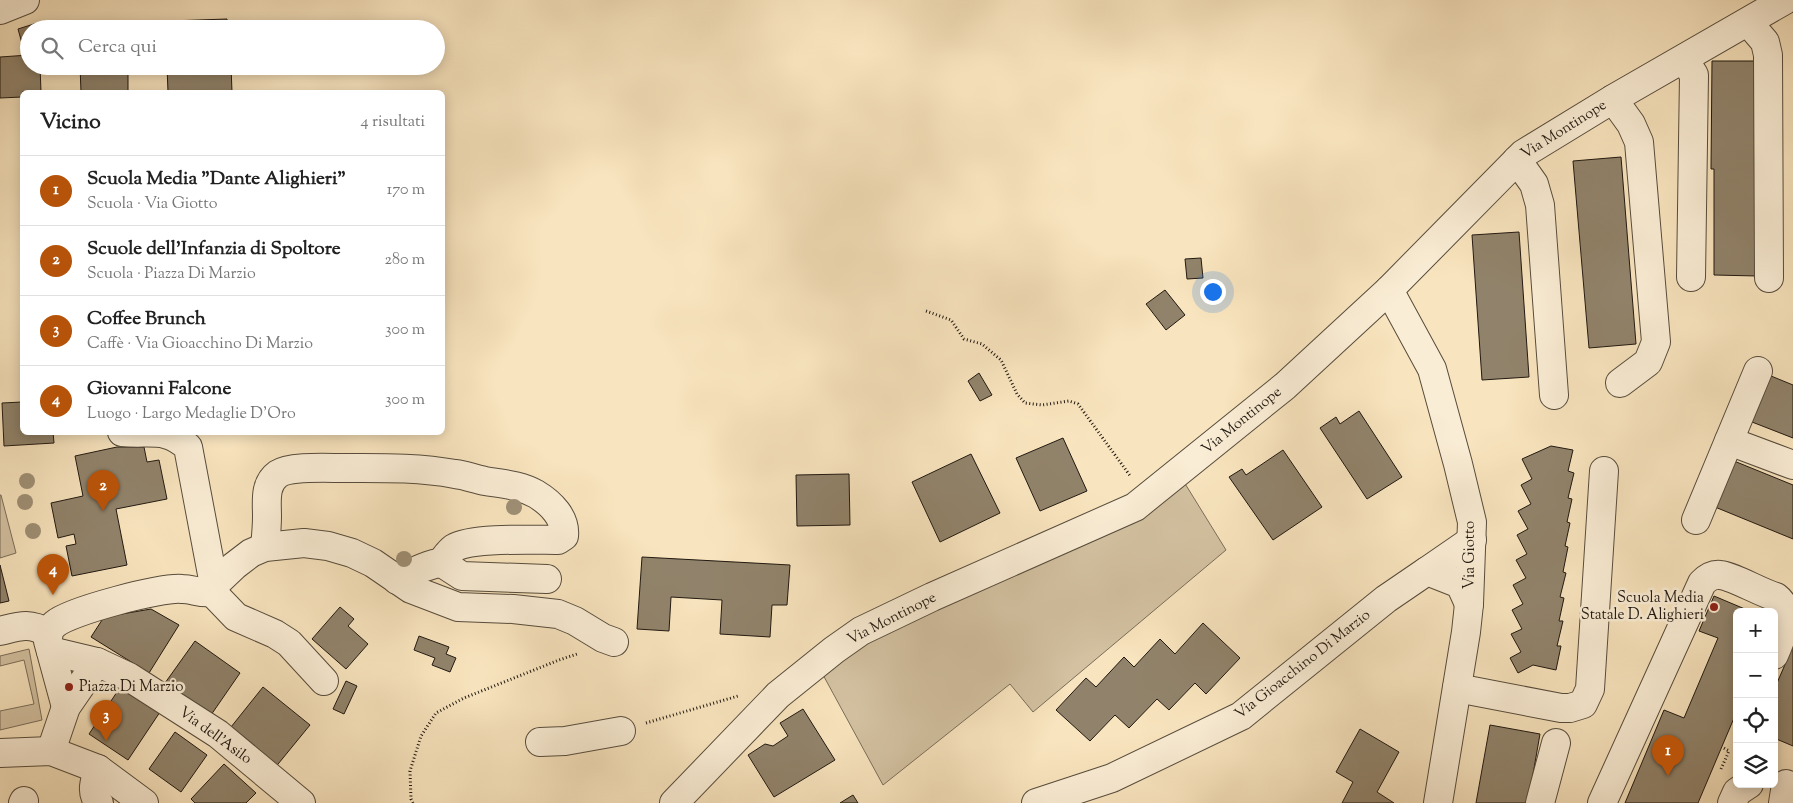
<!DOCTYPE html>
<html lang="it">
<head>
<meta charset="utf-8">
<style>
  :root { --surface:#fff; --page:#f2f2f2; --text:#222; --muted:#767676; --line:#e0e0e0; --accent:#b45309 }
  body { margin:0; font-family:"Sorts Mill Goudy",serif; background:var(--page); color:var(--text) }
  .controls { position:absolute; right:15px; bottom:15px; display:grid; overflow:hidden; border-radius:8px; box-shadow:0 2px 12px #0003 }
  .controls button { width:45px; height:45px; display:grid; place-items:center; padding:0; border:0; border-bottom:1px solid var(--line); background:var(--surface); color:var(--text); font:25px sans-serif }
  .you { position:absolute; left:1212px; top:291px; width:18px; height:18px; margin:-12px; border:4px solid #fff; border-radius:50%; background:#1a73e8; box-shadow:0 0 0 8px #1a73e833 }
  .badge { display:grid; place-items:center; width:32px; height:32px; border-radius:50%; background:var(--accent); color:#fff; font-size:16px; font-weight:700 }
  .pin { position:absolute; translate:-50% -41px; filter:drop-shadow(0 1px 2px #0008) }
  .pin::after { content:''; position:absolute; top:26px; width:18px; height:15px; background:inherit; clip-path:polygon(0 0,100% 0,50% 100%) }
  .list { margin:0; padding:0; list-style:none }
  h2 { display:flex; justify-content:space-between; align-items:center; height:65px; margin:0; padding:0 20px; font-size:21px }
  h2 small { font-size:16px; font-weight:400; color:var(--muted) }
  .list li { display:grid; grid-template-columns:32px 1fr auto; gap:15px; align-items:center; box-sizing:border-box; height:70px; padding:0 20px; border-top:1px solid var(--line) }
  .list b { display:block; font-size:19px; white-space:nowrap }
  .list p { margin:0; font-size:16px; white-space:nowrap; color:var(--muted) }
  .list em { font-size:16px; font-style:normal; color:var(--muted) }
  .icon { flex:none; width:28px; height:28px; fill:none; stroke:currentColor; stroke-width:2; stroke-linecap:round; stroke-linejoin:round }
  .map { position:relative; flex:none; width:1793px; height:803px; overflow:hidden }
  .search { position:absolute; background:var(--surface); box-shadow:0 2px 12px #0003; left:20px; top:20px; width:425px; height:55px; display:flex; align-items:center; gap:12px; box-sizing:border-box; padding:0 18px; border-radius:28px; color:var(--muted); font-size:19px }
  .panel { position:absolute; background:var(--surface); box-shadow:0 2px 12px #0003; left:20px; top:90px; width:425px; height:345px; border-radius:8px }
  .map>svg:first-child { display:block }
  .green { fill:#d3c1a1; stroke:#7a6d59 }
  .building { fill:#91836b; stroke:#211911 }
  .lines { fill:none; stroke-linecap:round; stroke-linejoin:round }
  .minor-casing { stroke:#574c3c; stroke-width:30 }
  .path { stroke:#211911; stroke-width:3; stroke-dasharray:1 2.5; stroke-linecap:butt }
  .minor { stroke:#faedd5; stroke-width:28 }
  .tree { fill:#9f9076 }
  .poi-dot { fill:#8f2418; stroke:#faedd5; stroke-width:2 }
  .labels { text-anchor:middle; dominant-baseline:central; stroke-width:5; stroke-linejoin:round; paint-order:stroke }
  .street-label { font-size:15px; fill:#211911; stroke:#faedd5 }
  .poi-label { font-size:15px; fill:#211911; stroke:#faedd5; text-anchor:end }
</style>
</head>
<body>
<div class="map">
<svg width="1793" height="803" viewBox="0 0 1793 803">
  <rect width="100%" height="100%" fill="#f8e4be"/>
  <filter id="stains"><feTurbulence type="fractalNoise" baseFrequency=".004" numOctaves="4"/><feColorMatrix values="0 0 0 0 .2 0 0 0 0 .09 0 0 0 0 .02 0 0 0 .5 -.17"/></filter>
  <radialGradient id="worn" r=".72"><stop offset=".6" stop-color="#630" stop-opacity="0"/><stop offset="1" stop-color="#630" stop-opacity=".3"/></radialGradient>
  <!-- green -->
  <g class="green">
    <polygon points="1184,482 1226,550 1033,712 1010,684 883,785 822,673 869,637 1134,523"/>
    <polygon points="0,495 1,495 16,553 0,558"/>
    <polygon points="29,649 42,720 0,730 0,711 34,704 24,660 0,666 0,656"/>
  </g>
  <!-- building -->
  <g class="building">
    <polygon points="227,19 227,29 170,29 170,21"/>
    <polygon points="37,23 38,29 29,29 29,45 23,47 18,29"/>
    <polygon points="29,55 29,66 40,66 41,92 22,92 22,97 0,98 0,57"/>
    <polygon points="1712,61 1755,61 1757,276 1714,275 1714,169 1711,169"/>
    <polygon points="80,66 128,66 128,92 81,92"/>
    <polygon points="167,66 231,66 232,92 168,92"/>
    <polygon points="1621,157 1636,344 1589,348 1573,161"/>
    <polygon points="1519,232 1529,377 1482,380 1472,235"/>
    <polygon points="1201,258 1203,278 1187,279 1185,259"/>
    <polygon points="1165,290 1185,315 1166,330 1146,304"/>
    <polygon points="979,373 992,395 980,401 968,381"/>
    <polygon points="1771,376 1793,385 1793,438 1752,422"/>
    <polygon points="22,402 22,432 53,432 54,443 4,446 2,403"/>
    <polygon points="1359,411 1402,477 1367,499 1320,428 1336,417 1340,424"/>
    <polygon points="1063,438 1087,491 1040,511 1016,458"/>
    <polygon points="1551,446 1573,450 1568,471 1574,473 1568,498 1572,499 1567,522 1570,523 1565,546 1568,547 1563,572 1566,573 1560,597 1564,598 1559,621 1563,621 1557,646 1561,646 1556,670 1533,665 1518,673 1510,658 1521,652 1511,634 1522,629 1512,610 1523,604 1513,585 1526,578 1516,560 1527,554 1517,535 1528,529 1518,511 1531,504 1521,485 1532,479 1522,459"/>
    <polygon points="117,447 144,447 147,462 159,460 167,499 116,509 127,565 72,576 66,546 76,544 74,534 58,538 51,503 83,496 75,456"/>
    <polygon points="1283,450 1322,507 1273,540 1229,477 1242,469 1246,475"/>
    <polygon points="971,454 1000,513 940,542 912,482"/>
    <polygon points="1734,461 1793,485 1793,539 1715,507"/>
    <polygon points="849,474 850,525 797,526 796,475"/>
    <polygon points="642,557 790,565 787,605 772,605 770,637 720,634 722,600 671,597 669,631 637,629"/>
    <polygon points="0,565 9,601 0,603"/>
    <polygon points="1714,596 1752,612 1737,612 1737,711 1698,803 1625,803 1664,710 1684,718 1718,638 1699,631"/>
    <polygon points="340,607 354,619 348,626 368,644 346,669 312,639"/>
    <polygon points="151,609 179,625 149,673 91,637 104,617"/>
    <polygon points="1203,623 1240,658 1206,694 1195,683 1169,710 1157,699 1129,728 1115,715 1090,741 1056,710 1086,678 1096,687 1124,657 1134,667 1160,639 1175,654"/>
    <polygon points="419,636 449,647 446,654 456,658 450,672 432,665 435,658 414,650"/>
    <polygon points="195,641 240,673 211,715 165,683"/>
    <polygon points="1793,646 1793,746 1774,738 1774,690"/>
    <polygon points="346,681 357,686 344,714 333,709"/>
    <polygon points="123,683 162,709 128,760 89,734"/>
    <polygon points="263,687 310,725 274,769 231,727"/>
    <polygon points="803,709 835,760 774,797 748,755 765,744 773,746 788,736 780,723"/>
    <polygon points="1490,725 1540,734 1528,803 1476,803"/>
    <polygon points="1360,729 1399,752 1377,792 1394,803 1342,803 1353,782 1336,772"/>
    <polygon points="175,732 207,755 181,792 149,769"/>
    <polygon points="224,764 256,793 246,803 195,803 191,799"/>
    <polygon points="853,795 858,803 840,803"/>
  </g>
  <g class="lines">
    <defs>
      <g id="minor">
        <polyline points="0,10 25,0"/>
        <polyline points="1748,22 1765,42 1768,55 1769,278"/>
        <polyline points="1684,59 1694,75 1691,277"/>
        <polyline points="1613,99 1631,124 1639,142 1656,342 1648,362 1620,383"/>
        <polyline points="1517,160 1534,184 1540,205 1554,395"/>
        <polyline points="1389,290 1432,369 1458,464 1472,522 1469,604 1466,632 1438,803"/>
        <path d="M122,432C150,435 165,426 188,447L214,585"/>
        <polyline points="1729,441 1793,465"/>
        <polyline points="1696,520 1758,371"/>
        <path d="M265,547C266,537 267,526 267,516C267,502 264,484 278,474C290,466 327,468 342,468C379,468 418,467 455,474C465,475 475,479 485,481C503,484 520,485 536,494C551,503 566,518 564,536L558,540C536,540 472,537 454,548C451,550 448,554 446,556L445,565L462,576L547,579"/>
        <polyline points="1427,571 1472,540"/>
        <path d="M397,580C413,572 427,564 445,562"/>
        <polyline points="212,592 236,617 275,634 289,643 324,681"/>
        <path d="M0,631C20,626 29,622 48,633"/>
        <polyline points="51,651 97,662 129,677 218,734 301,803"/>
        <polyline points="1457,688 1561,708 1570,708 1583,704 1590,689 1604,471"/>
        <path d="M66,707L48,641C48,634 49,629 55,624C70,611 161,587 182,589C193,589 201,594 212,592L214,585L234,566L251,553L265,547L304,543L328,546L352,553L373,563L411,589L458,607L513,609L558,614L575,621L603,638L614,642"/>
        <polyline points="540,742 565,741 621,731"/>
        <polyline points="51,751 66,707 97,662"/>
        <polyline points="0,753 51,751 98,769 144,803"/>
        <path d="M98,769C95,781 90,792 99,803"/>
        <polyline points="23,803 24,801"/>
        <polyline points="674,803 778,695 834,650 861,631 932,597 1135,507 1285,386 1389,290 1523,154 1613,99 1785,0"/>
        <polyline points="1036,803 1112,778 1241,716 1386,599 1427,571 1460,584 1469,604"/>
        <polyline points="1540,803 1556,743"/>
        <path d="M1602,803L1702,583C1707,578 1712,574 1720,575C1733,576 1761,593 1776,597C1793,610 1782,637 1774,655"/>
        <polyline points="1732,803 1737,792 1749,784"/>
        <polyline points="1783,803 1786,784"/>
      </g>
    </defs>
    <!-- minor casing -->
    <use href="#minor" class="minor-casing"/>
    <!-- path -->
    <g class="path">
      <polyline points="926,311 951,320 964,339 982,344 1001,360 1017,394 1025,403 1042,405 1069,401 1078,404 1131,477"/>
      <polyline points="646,723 738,696"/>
      <polyline points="1721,769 1729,751 1722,747"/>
      <polyline points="413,803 411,799 410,771 421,736 436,713 464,698 559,660 577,654"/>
    </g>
    <!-- minor -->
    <use href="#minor" class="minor"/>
  </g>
  <!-- trees -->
  <g class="tree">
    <circle cx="27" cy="481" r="8"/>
    <circle cx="25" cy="502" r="8"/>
    <circle cx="514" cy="507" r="8"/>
    <circle cx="33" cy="531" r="8"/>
    <circle cx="404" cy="559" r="8"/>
  </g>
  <!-- markers -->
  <g class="poi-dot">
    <circle cx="1714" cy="607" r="5"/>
    <circle cx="69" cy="687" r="5"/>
  </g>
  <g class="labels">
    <!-- street labels -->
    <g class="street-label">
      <text transform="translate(1564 130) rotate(-32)">Via Montinope</text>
      <text transform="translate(1242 421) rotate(-39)">Via Montinope</text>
      <text transform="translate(1470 555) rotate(-90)">Via Giotto</text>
      <text transform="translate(892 619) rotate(-27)">Via Montinope</text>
      <text transform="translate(1303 665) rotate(-38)">Via Gioacchino Di Marzio</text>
      <text transform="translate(215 736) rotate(36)">Via dell'Asilo</text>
    </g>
    <!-- poi labels -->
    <g class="poi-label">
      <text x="1704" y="598">Scuola Media<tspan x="1704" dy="17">Statale D. Alighieri</tspan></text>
      <text x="79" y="687" text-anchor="start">Piazza Di Marzio</text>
    </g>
  </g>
  <rect width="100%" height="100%" filter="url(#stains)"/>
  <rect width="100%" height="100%" fill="url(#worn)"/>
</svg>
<div class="controls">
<button>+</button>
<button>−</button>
<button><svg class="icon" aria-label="locate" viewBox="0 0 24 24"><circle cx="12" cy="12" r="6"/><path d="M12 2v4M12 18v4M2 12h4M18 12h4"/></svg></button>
<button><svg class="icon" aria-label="layers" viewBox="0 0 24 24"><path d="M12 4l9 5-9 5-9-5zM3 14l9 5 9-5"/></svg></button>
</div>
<div class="you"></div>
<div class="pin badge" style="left:1668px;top:776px">1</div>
<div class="pin badge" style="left:103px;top:511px">2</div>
<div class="pin badge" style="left:106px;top:741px">3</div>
<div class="pin badge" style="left:53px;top:595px">4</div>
<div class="search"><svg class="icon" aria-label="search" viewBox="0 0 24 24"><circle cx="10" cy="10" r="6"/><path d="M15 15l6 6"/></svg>Cerca qui</div>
<section class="panel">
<h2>Vicino<small>4 risultati</small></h2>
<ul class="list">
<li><span class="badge">1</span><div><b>Scuola Media &quot;Dante Alighieri&quot;</b><p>Scuola · Via Giotto</p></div><em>170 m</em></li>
<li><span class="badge">2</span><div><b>Scuole dell'Infanzia di Spoltore</b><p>Scuola · Piazza Di Marzio</p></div><em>280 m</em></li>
<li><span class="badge">3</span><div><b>Coffee Brunch</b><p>Caffè · Via Gioacchino Di Marzio</p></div><em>300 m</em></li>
<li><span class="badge">4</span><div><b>Giovanni Falcone</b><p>Luogo · Largo Medaglie D'Oro</p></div><em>300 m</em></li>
</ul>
</section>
</div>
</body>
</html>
